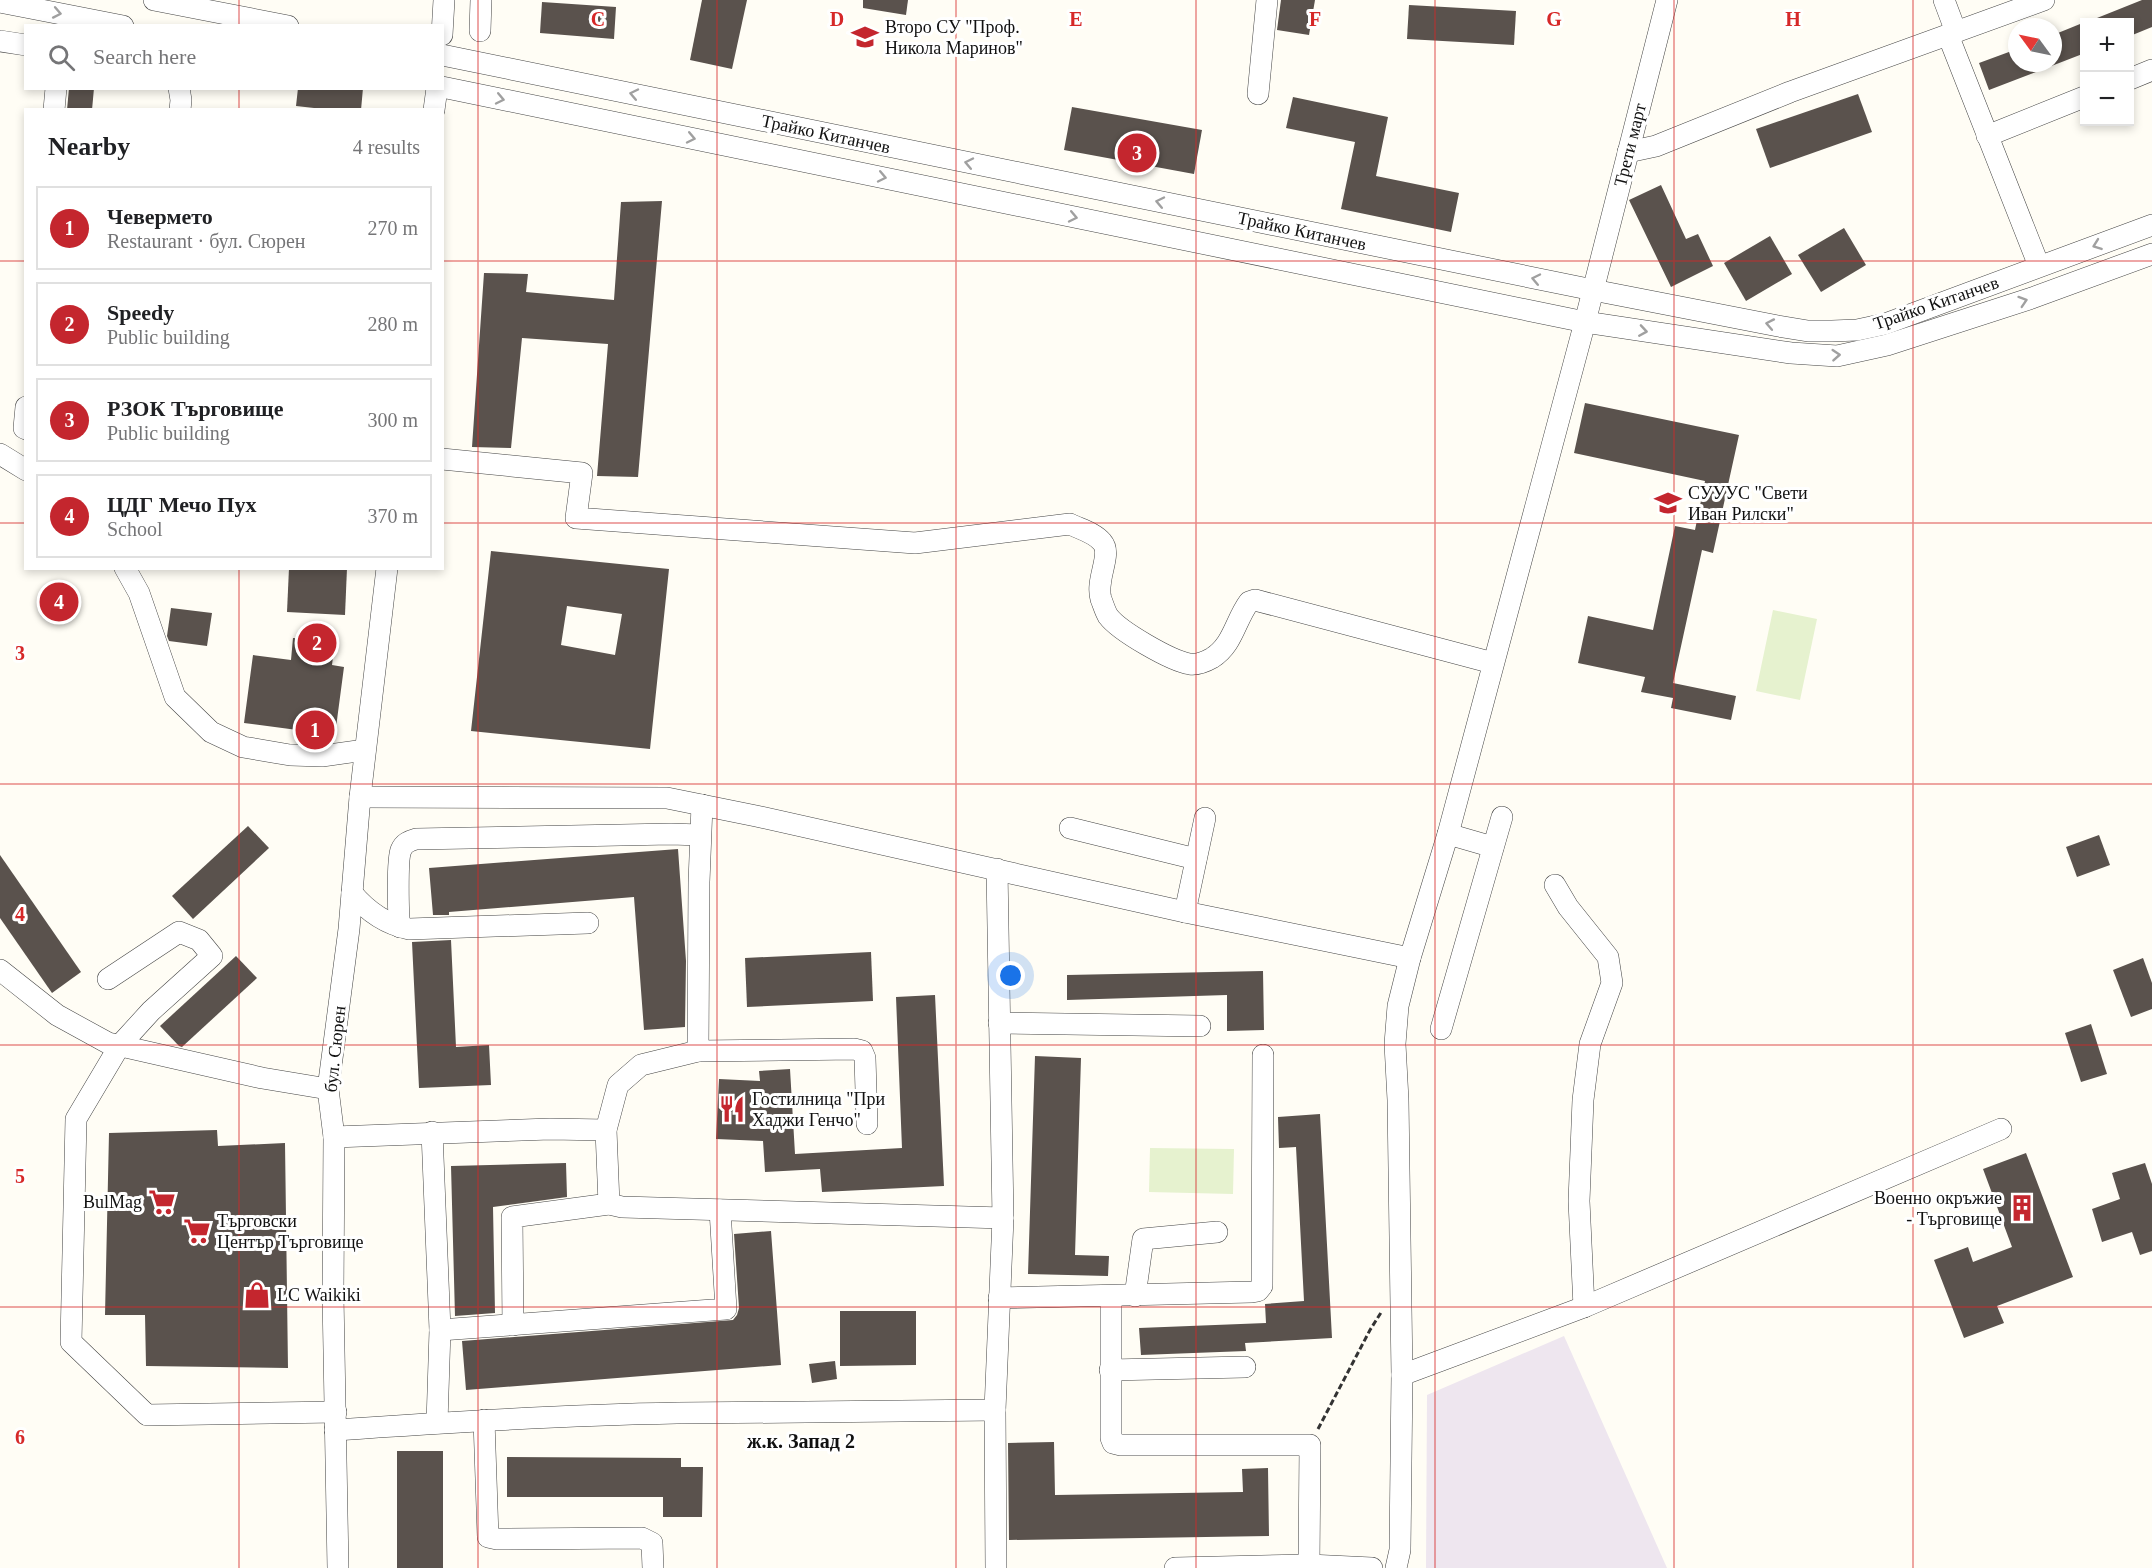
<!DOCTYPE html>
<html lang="en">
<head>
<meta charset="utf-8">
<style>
  :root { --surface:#fff; --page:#f2f2f2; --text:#202124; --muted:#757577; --line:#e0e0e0; --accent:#c4262e }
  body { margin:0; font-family:"Times New Roman",serif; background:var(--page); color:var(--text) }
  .controls { position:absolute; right:18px; top:18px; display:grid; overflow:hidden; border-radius:0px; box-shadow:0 3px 9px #0003 }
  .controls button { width:54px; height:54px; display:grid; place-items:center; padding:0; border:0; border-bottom:2px solid var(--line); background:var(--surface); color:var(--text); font:30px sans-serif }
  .compass { position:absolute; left:2008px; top:18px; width:54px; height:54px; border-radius:50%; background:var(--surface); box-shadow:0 3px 9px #0003; rotate:303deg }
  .you { position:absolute; left:1011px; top:976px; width:21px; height:21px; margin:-15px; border:4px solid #fff; border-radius:50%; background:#1a73e8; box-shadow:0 0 0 9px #1a73e833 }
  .badge { display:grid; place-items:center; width:39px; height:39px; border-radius:50%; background:var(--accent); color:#fff; font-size:20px; font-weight:700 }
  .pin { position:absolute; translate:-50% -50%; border:3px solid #fff; box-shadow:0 2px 6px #0006 }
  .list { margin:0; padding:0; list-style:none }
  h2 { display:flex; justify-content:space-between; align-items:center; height:78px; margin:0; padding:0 24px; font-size:26px }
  h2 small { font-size:20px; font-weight:400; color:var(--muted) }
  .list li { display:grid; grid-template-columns:39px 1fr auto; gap:18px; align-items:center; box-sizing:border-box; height:84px; margin:0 12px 12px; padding:0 12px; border:2px solid var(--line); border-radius:0px }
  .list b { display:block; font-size:22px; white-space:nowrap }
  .list p { margin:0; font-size:20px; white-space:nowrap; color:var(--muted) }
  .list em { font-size:20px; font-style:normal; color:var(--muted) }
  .icon { flex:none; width:33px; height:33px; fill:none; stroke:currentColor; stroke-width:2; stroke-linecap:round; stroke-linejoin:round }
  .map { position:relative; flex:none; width:2152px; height:1568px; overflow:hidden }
  .search { position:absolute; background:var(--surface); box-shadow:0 3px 9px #0003; left:24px; top:24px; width:420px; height:66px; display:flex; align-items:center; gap:15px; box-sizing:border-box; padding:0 21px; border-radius:0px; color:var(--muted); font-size:22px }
  .panel { position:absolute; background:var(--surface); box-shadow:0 3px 9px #0003; left:24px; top:108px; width:420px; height:462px; border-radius:0px }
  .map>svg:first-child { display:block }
  .industrial { fill:#eee6ef }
  .pitch { fill:#e6f2cf }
  .building { fill:#5a524d; fill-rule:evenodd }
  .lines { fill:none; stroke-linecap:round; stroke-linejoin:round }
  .minor-casing { stroke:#444; stroke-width:22 }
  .path { stroke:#333; stroke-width:3; stroke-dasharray:6 3; stroke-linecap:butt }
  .minor { stroke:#fff; stroke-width:21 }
  .oneway { stroke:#a0a0a0 }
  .grid { fill:none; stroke:#d62828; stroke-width:1.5; stroke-opacity:0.55 }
  .labels { text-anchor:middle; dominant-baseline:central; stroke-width:6; stroke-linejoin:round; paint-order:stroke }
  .poi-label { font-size:18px; fill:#111; stroke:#fff; text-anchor:start }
  .street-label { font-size:18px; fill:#111; stroke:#fff }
  .neighbourhood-label { font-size:20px; font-weight:bold; fill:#111; stroke:#fff }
  .grid-label { font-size:20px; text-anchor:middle; font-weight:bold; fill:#d62828; stroke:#fff; stroke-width:6; stroke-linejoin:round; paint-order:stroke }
</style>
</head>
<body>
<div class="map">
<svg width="2152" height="1568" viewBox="0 0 2152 1568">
  <rect width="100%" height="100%" fill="#fffdf5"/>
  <!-- industrial -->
  <polygon class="industrial" points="1564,1336 1667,1568 1426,1568 1427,1395"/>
  <!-- pitch -->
  <g class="pitch">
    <polygon points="1773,610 1817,619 1800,700 1756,691"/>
    <polygon points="1150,1148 1234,1149 1233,1194 1149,1192"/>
  </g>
  <!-- building -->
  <g class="building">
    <polygon points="702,0 747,0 732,69 690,60"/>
    <polygon points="863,0 908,0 906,15 863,8"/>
    <polygon points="1281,0 1315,0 1309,35 1277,30"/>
    <polygon points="2142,0 2152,0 2152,27 2130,36 2130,22 2087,22"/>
    <polygon points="542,2 616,7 614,39 540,33"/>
    <polygon points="1409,5 1516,11 1514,45 1407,39"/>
    <polygon points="2085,22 2085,53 1989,90 1979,63 2017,49 2017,63 2053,63 2053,35"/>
    <polygon points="69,88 94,88 92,110 67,110"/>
    <polygon points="298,88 363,88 361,110 314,110 314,108 296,106"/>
    <polygon points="1858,94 1872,132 1770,168 1756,129"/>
    <polygon points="1293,97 1388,117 1376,176 1459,193 1451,232 1341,209 1355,142 1286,128"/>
    <polygon points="1072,107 1202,130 1194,174 1064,150"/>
    <polygon points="1661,185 1686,239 1698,234 1713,266 1671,287 1629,200"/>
    <polygon points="662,201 638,477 597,476 608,344 522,338 511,448 472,447 484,273 528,274 526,292 614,300 621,202"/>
    <polygon points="1844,228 1866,265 1821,292 1798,255"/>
    <polygon points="1770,236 1792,274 1746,301 1724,263"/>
    <polygon points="1585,403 1739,435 1713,553 1702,550 1673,683 1736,696 1731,720 1671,708 1673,698 1641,692 1645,677 1578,663 1588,616 1653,630 1675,526 1695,530 1705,481 1574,453"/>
    <path d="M491,551L669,569L650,749L471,731ZM567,606L622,614L615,655L561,645Z"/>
    <polygon points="289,568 347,568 345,615 287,612"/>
    <polygon points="171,608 212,613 207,646 169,641 167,636"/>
    <polygon points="293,638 335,641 332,665 344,667 335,735 244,723 253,655 291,660"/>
    <polygon points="248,826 269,848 193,919 172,896"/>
    <polygon points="2099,835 2110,865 2077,877 2066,847"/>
    <polygon points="678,849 686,961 685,1027 644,1030 634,897 449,912 449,915 433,915 429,868"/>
    <polygon points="0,855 81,972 52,993 0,918"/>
    <polygon points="451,940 456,1047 489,1045 491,1085 419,1088 412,942"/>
    <polygon points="871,952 873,1001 747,1007 745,958"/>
    <polygon points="236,956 257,978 182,1047 179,1046 160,1026"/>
    <polygon points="2143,958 2152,983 2152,1009 2131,1017 2113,970"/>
    <polygon points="1263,971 1264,1030 1227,1031 1227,995 1067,1000 1067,975"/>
    <polygon points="935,995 944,1186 822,1192 820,1169 765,1172 763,1141 716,1139 719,1079 760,1081 759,1071 790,1069 795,1154 902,1148 896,997"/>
    <polygon points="2091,1024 2107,1074 2081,1082 2065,1033"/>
    <polygon points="1035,1056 1081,1058 1075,1255 1109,1256 1108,1276 1028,1274"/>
    <polygon points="1320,1114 1332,1338 1245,1343 1246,1351 1141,1355 1139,1328 1266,1323 1265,1304 1304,1301 1296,1147 1279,1148 1278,1117"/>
    <polygon points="217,1130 218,1146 285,1143 288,1368 146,1366 145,1315 105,1315 109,1133"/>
    <polygon points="2026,1153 2073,1277 1997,1306 2004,1323 1964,1338 1934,1260 1968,1247 1973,1262 2012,1247 1983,1169"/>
    <polygon points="566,1163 567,1197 493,1207 495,1313 455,1316 451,1166"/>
    <polygon points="2145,1163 2152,1184 2152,1251 2140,1255 2132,1232 2102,1242 2092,1209 2120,1199 2112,1173"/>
    <polygon points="771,1231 781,1365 466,1390 462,1341 733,1320 737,1315 739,1308 734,1234"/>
    <polygon points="840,1311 916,1311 916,1365 840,1366"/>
    <polygon points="835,1361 837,1379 812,1383 809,1364"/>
    <polygon points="1054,1442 1055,1495 1243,1492 1242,1469 1268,1468 1269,1536 1009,1540 1008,1443"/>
    <rect x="397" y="1451" width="46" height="117"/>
    <polygon points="507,1457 681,1458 681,1467 703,1467 702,1517 663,1517 663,1497 507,1497"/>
  </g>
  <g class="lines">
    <defs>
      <g id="minor">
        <polyline points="154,0 288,26"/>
        <polyline points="1944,0 1956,32"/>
        <polyline points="0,2 123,26"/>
        <polyline points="480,31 481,0"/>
        <polyline points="442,35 444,0"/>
        <polyline points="1948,35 2039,266"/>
        <polyline points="0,41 26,45"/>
        <polyline points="442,55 1593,290 1778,326 1808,331 1832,331 1857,330 1885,324 2152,225"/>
        <polyline points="2130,79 2152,70"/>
        <polyline points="442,87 1585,322 1791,353 1837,356 1887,345 2032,298 2152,254"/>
        <polyline points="179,88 181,100 180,110"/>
        <polyline points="1258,94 1267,0"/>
        <polyline points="54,110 56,88"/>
        <polyline points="434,110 437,88"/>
        <polyline points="1987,136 2084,97"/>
        <polyline points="1628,152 1656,146 1790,92 2044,0"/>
        <polyline points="26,407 24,428 26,429"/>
        <polyline points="0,454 26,470"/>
        <path d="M442,459L582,473L576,518L915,543L1070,524C1080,529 1095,533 1102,542C1113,554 1095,579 1101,599C1103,604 1105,611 1108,616C1119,631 1171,661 1190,664C1198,665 1205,662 1212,658C1233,645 1235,621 1249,602L1255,600L1493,663"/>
        <polyline points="125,568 139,593 175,697 211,732 243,747 290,755 322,756 365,750"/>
        <polyline points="360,797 667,798 756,816 1185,912 1410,958"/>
        <polyline points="1070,828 1196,859"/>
        <polyline points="1448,834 1493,847"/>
        <polyline points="1555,885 1568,907 1608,957 1612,983 1590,1044 1583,1100 1579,1201 1584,1307"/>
        <path d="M352,893C367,911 385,924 409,929L588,923"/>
        <polyline points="1185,912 1205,818"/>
        <path d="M400,927C398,915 397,859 401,850C404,843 409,841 416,839L671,834L700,835"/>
        <polyline points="0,970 57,1015 108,1043 262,1078 328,1089"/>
        <polyline points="108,979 179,932 199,940 212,956 151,1011 120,1045 76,1119 71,1342 147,1415 336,1412"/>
        <polyline points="999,1023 1200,1026"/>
        <polyline points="1441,1029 1502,817"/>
        <polyline points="698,1051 699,882 702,805"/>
        <polyline points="432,1132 440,1330 726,1309 720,1210"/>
        <polyline points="334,1137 550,1129 606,1130"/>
        <polyline points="609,1204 606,1130 618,1085 641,1065 698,1051 854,1049 862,1051 865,1058 867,1124"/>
        <polyline points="1111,1296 1111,1438 1113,1443 1121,1445 1310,1445 1309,1565"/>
        <polyline points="1135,1296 1143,1239 1217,1232"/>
        <polyline points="999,1298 1252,1292 1258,1291 1262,1286 1263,1055"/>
        <polyline points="513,1325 512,1217 609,1204 622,1207 1003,1218"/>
        <polyline points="1110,1370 1245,1367"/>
        <polyline points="1402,1375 1584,1307 2001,1129"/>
        <polyline points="484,1420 488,1537 497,1539 642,1538 652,1543 653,1568"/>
        <polyline points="437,1423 440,1330"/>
        <path d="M335,1430C449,1422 563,1415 677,1413C783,1412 889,1412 995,1410"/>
        <polyline points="338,1568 333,1296 334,1137 328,1089 349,929 360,797 387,568"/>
        <polyline points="996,1568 995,1410 1003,1218 997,869"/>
        <polyline points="1175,1568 1309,1565 1372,1568"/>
        <polyline points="1396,1568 1400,1550 1402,1375 1398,1100 1395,1044 1398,1006 1410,958 1448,834 1585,322 1667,0"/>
      </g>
    </defs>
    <!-- minor casing -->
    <use href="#minor" class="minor-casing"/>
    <!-- path -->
    <polyline class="path" points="1318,1429 1370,1330 1382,1311"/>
    <!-- minor -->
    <use href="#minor" class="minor"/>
  </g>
  <!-- one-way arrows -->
  <defs><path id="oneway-chevron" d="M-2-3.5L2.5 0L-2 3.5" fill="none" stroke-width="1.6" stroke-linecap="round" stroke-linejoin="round" transform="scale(1.5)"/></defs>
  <g class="oneway">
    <use href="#oneway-chevron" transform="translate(57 13) rotate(11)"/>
    <use href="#oneway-chevron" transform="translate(634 94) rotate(-168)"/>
    <use href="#oneway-chevron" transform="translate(500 99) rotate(12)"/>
    <use href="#oneway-chevron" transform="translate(691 138) rotate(12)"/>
    <use href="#oneway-chevron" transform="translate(969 163) rotate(-168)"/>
    <use href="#oneway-chevron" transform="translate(882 177) rotate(12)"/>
    <use href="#oneway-chevron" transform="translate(1160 202) rotate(-168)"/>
    <use href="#oneway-chevron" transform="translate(1073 217) rotate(12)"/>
    <use href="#oneway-chevron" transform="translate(2097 245) rotate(160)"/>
    <use href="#oneway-chevron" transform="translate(1536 279) rotate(-168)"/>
    <use href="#oneway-chevron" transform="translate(2023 301) rotate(-18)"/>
    <use href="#oneway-chevron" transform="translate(1770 324) rotate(-169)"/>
    <use href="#oneway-chevron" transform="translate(1643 331) rotate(9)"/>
    <use href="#oneway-chevron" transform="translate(1836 355) rotate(-4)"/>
  </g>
  <!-- grid -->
  <path class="grid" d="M239,0V26M478,0V1568M717,0V1568M956,0V1568M1196,0V1568M1435,0V1568M1674,0V1568M1913,0V1568M239,88V110M0,261H26M442,261H2152M0,523H26M442,523H2152M239,568V1568M0,784H2152M0,1045H2152M0,1307H2152"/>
  <!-- icons -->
  <defs>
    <symbol id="school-bare" viewBox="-9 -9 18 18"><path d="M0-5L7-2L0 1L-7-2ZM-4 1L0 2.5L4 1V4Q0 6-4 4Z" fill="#c4262e" stroke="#fff" stroke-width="2.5" paint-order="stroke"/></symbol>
    <symbol id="restaurant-bare" viewBox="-9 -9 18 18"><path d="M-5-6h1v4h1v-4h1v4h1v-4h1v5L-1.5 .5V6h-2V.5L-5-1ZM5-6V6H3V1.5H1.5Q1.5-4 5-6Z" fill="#c4262e" stroke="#fff" stroke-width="2.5" paint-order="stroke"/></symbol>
    <symbol id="supermarket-bare" viewBox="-9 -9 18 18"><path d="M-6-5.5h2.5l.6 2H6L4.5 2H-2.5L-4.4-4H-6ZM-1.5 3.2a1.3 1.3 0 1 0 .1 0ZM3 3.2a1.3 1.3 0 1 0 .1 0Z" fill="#c4262e" stroke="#fff" stroke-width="2.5" paint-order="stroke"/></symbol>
    <symbol id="building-bare" viewBox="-9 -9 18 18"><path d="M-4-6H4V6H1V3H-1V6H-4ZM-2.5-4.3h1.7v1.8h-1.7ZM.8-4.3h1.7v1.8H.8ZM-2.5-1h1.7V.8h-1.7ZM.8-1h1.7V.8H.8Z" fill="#c4262e" stroke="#fff" stroke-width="2.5" paint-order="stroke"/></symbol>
    <symbol id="shop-bare" viewBox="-9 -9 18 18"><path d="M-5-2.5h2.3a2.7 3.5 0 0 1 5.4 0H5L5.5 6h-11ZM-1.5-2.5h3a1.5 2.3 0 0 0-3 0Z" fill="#c4262e" stroke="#fff" stroke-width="2.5" paint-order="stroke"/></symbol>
  </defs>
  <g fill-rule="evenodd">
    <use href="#school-bare" x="846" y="18" width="38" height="38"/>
    <use href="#school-bare" x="1649" y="484" width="38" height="38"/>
    <use href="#restaurant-bare" x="713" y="1090" width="38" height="38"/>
    <use href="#supermarket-bare" x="143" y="1183" width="38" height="38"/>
    <use href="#building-bare" x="2003" y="1189" width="38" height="38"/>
    <use href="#supermarket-bare" x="178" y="1212" width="38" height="38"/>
    <use href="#shop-bare" x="238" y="1276" width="38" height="38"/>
  </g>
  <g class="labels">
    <!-- poi labels -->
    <g class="poi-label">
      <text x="885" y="27">Второ СУ "Проф.<tspan x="885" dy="21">Никола Маринов"</tspan></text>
      <text x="1688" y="493">СУУУС "Свети<tspan x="1688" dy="21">Иван Рилски"</tspan></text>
      <text x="752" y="1099">Гостилница "При<tspan x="752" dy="21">Хаджи Генчо"</tspan></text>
      <text x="2002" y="1198" text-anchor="end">Военно окръжие<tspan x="2002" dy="21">- Търговище</tspan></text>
      <text x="142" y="1202" text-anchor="end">BulMag</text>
      <text x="217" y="1221">Търговски<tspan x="217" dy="21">Център Търговище</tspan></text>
      <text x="277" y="1295">LC Waikiki</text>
    </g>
    <!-- street labels -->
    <g class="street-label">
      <text transform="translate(826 134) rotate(12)">Трайко Китанчев</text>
      <text transform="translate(1630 145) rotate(-76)">Трети март</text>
      <text transform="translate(1302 231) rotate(12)">Трайко Китанчев</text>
      <text transform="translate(1936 303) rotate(-19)">Трайко Китанчев</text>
      <text transform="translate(335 1049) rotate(-84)">бул. Сюрен</text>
    </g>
    <!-- neighbourhood labels -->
    <g class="neighbourhood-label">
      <text x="801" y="1441">ж.к. Запад 2</text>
    </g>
  </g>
  <g class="grid-label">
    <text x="598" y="26">C</text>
    <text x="837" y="26">D</text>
    <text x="1076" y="26">E</text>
    <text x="1315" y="26">F</text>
    <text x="1554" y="26">G</text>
    <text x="1793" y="26">H</text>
    <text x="20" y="660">3</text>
    <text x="20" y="921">4</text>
    <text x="20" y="1183">5</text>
    <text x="20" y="1444">6</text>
  </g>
</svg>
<div class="controls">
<button>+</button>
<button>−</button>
</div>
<svg class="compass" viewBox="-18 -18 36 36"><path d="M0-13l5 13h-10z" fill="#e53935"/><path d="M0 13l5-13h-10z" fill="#757577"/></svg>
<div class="you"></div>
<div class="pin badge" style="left:315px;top:730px">1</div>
<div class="pin badge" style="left:317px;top:643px">2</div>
<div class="pin badge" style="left:1137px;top:153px">3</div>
<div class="pin badge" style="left:59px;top:602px">4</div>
<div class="search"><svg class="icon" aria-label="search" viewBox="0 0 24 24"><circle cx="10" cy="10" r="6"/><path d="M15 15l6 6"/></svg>Search here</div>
<section class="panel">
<h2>Nearby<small>4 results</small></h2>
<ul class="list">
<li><span class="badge">1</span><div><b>Чевермето</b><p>Restaurant · бул. Сюрен</p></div><em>270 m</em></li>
<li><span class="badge">2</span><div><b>Speedy</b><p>Public building</p></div><em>280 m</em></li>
<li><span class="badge">3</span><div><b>РЗОК Търговище</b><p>Public building</p></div><em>300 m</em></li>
<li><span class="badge">4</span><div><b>ЦДГ Мечо Пух</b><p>School</p></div><em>370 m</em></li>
</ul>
</section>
</div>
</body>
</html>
